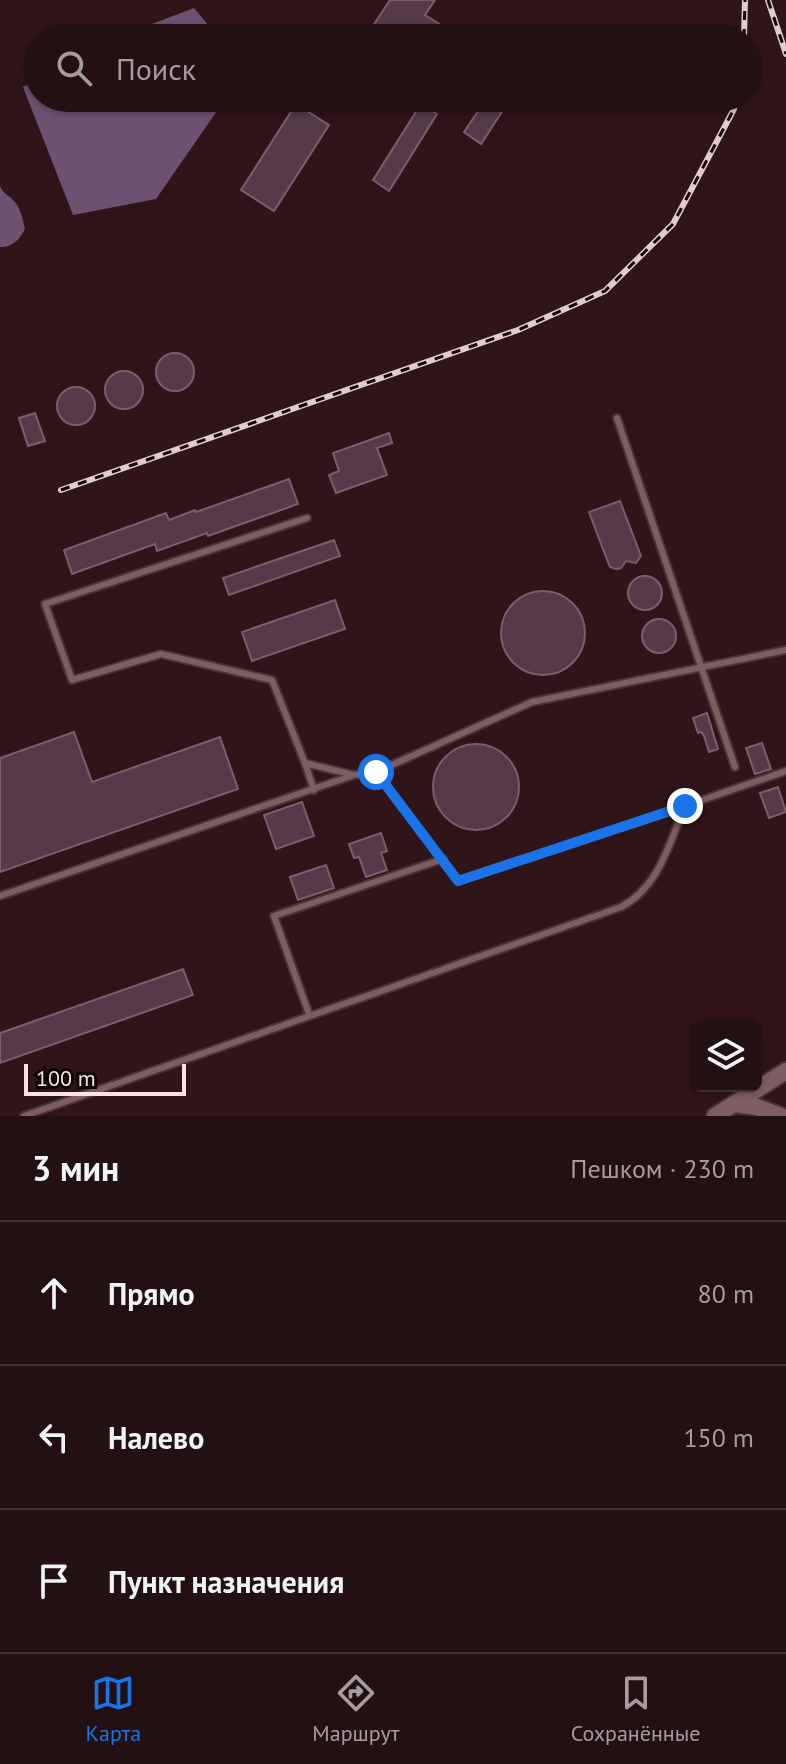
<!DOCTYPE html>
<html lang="ru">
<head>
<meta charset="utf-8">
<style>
  :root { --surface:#231013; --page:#2f1e21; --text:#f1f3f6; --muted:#a39da0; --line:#403033; --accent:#1a73e8 }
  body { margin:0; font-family:"PT Sans",sans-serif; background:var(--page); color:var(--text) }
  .controls { position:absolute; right:24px; bottom:24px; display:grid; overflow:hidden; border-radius:12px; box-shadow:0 2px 6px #0004 }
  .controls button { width:72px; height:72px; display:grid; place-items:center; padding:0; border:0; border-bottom:2px solid var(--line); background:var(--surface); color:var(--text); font:40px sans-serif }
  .scale { position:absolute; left:24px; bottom:20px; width:162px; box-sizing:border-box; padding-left:8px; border:4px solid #f7e4e6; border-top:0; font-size:22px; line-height:28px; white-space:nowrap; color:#f7e4e6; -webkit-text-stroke:6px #100506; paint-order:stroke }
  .stop { position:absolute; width:24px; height:24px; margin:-18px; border:6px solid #1a73e8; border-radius:50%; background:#fff }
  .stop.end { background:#1a73e8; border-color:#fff; box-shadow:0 2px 8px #0008 }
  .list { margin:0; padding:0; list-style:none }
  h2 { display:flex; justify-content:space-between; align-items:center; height:104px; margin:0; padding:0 32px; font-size:34px }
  h2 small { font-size:26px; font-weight:400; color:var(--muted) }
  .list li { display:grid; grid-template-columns:52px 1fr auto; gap:24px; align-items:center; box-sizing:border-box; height:144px; padding:0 32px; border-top:2px solid var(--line) }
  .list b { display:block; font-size:30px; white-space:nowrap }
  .list em { font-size:26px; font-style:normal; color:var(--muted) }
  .icon { flex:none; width:44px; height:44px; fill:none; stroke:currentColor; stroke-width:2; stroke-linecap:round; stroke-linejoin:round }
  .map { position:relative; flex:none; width:786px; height:1116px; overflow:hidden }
  .search { position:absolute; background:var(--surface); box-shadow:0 2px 6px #0004; left:24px; right:24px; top:24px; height:88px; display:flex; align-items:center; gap:20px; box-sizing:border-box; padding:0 28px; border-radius:44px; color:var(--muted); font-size:30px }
  .sheet { height:536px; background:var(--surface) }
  nav { display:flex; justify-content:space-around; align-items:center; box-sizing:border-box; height:112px; border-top:2px solid var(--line); background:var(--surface); font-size:22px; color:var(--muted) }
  nav a { display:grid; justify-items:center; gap:4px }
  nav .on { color:var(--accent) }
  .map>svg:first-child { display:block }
  .water { fill:#6d5171 }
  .building { fill:#553b49; stroke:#7b5e6d; stroke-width:2 }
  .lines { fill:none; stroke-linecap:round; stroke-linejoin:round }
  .service-casing { stroke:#483436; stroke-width:10 }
  .tertiary-casing { stroke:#483436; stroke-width:20 }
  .service { stroke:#7e5d61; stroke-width:6 }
  .tertiary { stroke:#7e5d61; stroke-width:16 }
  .rail-casing { stroke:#e0cccf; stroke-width:6 }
  .rail { stroke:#100506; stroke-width:3; stroke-dasharray:9; stroke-linecap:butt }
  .route { stroke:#1a73e8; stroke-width:10 }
</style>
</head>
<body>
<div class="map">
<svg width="786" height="1116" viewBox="0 0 786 1116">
  <rect width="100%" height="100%" fill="#2f1519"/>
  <!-- water -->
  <g class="water">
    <polygon points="194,8 219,38 118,38 123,35"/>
    <polygon points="38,79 38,98 221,98 219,108 156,199 73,215 23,87"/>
    <path d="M0,186C4,195 9,195 15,202C21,209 23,221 25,229C20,239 12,248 0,247Z"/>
  </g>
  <!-- building -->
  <g class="building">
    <polygon points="390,0 435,0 425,15 449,30 444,38 365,38"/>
    <polygon points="487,98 511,98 481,144 464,132"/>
    <polygon points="296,104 329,125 274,211 241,190"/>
    <polygon points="421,104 437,114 389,191 373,180"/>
    <circle cx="175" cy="372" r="19"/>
    <circle cx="124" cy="390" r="19"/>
    <circle cx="76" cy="406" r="19"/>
    <polygon points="35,413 45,441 28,446 19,418"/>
    <polygon points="389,433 392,443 377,448 387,475 336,493 329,475 339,471 333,453"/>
    <polygon points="289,479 298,504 208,536 207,533 157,551 155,544 72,574 64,550 166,513 169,520 195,510 196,512"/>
    <polygon points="620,501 641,556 636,563 626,561 621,568 616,569 610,567 606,557 589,512"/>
    <polygon points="334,540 340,556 229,595 223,578"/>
    <circle cx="645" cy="593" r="17"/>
    <circle cx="543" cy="633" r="42"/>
    <polygon points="335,600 345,629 252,661 242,632"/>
    <circle cx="659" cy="636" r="17"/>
    <polygon points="707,713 718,749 709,752 704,736 701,732 698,733 693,718"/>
    <polygon points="74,732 92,782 220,737 238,789 0,872 0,758"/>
    <polygon points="762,743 771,769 755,774 746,748"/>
    <circle cx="476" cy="787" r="43"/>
    <polygon points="778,787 786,812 769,818 760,793"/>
    <polygon points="302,802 314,836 276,849 264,815"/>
    <polygon points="381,833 387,851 381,853 387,870 366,877 359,857 354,858 349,844"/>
    <polygon points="326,865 334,888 298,900 290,877"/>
    <polygon points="183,969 193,995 0,1063 0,1033"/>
  </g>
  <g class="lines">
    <defs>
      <g id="service">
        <polyline points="617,418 735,767"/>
        <polyline points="307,518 45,604 72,680 161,654 272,680 305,763 354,775 376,772"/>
        <polyline points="305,763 314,790"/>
        <polyline points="685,806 458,881 376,772 532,702 786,650"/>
        <polyline points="0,896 354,775"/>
        <polyline points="309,1014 274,916 443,859"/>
        <path d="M24,1116L621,907C659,887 669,844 685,806L786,771"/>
      </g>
      <g id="tertiary">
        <polyline points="735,1104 757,1107 781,1116"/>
        <polyline points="715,1116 786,1071"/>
      </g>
    </defs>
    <!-- service casing -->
    <use href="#service" class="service-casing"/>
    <!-- tertiary casing -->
    <use href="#tertiary" class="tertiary-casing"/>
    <!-- service -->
    <use href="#service" class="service"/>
    <!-- tertiary -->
    <use href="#tertiary" class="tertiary"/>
    <defs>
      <g id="rail">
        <polyline points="768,0 786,54"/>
        <polyline points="744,38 745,0"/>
        <polyline points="61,490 518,330 605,291 673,224 734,109 735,98"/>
      </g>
    </defs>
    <!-- rail casing -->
    <use href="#rail" class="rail-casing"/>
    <!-- rail -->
    <use href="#rail" class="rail"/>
  </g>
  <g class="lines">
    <!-- route -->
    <polyline class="route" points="376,772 458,881 685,806"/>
  </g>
</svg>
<div class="controls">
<button><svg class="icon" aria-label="layers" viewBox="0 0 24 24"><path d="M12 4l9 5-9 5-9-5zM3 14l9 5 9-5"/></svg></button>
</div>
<div class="scale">100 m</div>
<div class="stop" style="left:376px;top:772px"></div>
<div class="stop end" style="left:685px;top:806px"></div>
<div class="search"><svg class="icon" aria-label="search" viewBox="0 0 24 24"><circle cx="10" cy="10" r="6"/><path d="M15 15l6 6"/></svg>Поиск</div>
</div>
<section class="sheet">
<h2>3 мин<small>Пешком · 230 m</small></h2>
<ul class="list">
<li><svg class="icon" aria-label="ahead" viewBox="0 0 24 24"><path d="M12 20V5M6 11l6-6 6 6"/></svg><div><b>Прямо</b></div><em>80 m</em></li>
<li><svg class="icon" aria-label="left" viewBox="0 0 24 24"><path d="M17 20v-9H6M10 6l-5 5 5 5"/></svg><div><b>Налево</b></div><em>150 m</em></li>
<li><svg class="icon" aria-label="arrive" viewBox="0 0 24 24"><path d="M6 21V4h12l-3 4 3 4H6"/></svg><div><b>Пункт назначения</b></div></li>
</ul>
</section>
<nav>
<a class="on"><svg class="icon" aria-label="map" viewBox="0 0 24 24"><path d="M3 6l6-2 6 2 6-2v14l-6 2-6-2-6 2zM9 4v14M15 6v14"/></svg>Карта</a>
<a><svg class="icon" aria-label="directions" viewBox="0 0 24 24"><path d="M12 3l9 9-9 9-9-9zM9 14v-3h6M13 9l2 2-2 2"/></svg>Маршрут</a>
<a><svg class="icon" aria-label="saved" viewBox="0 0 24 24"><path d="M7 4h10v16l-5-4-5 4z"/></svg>Сохранённые</a>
</nav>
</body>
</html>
